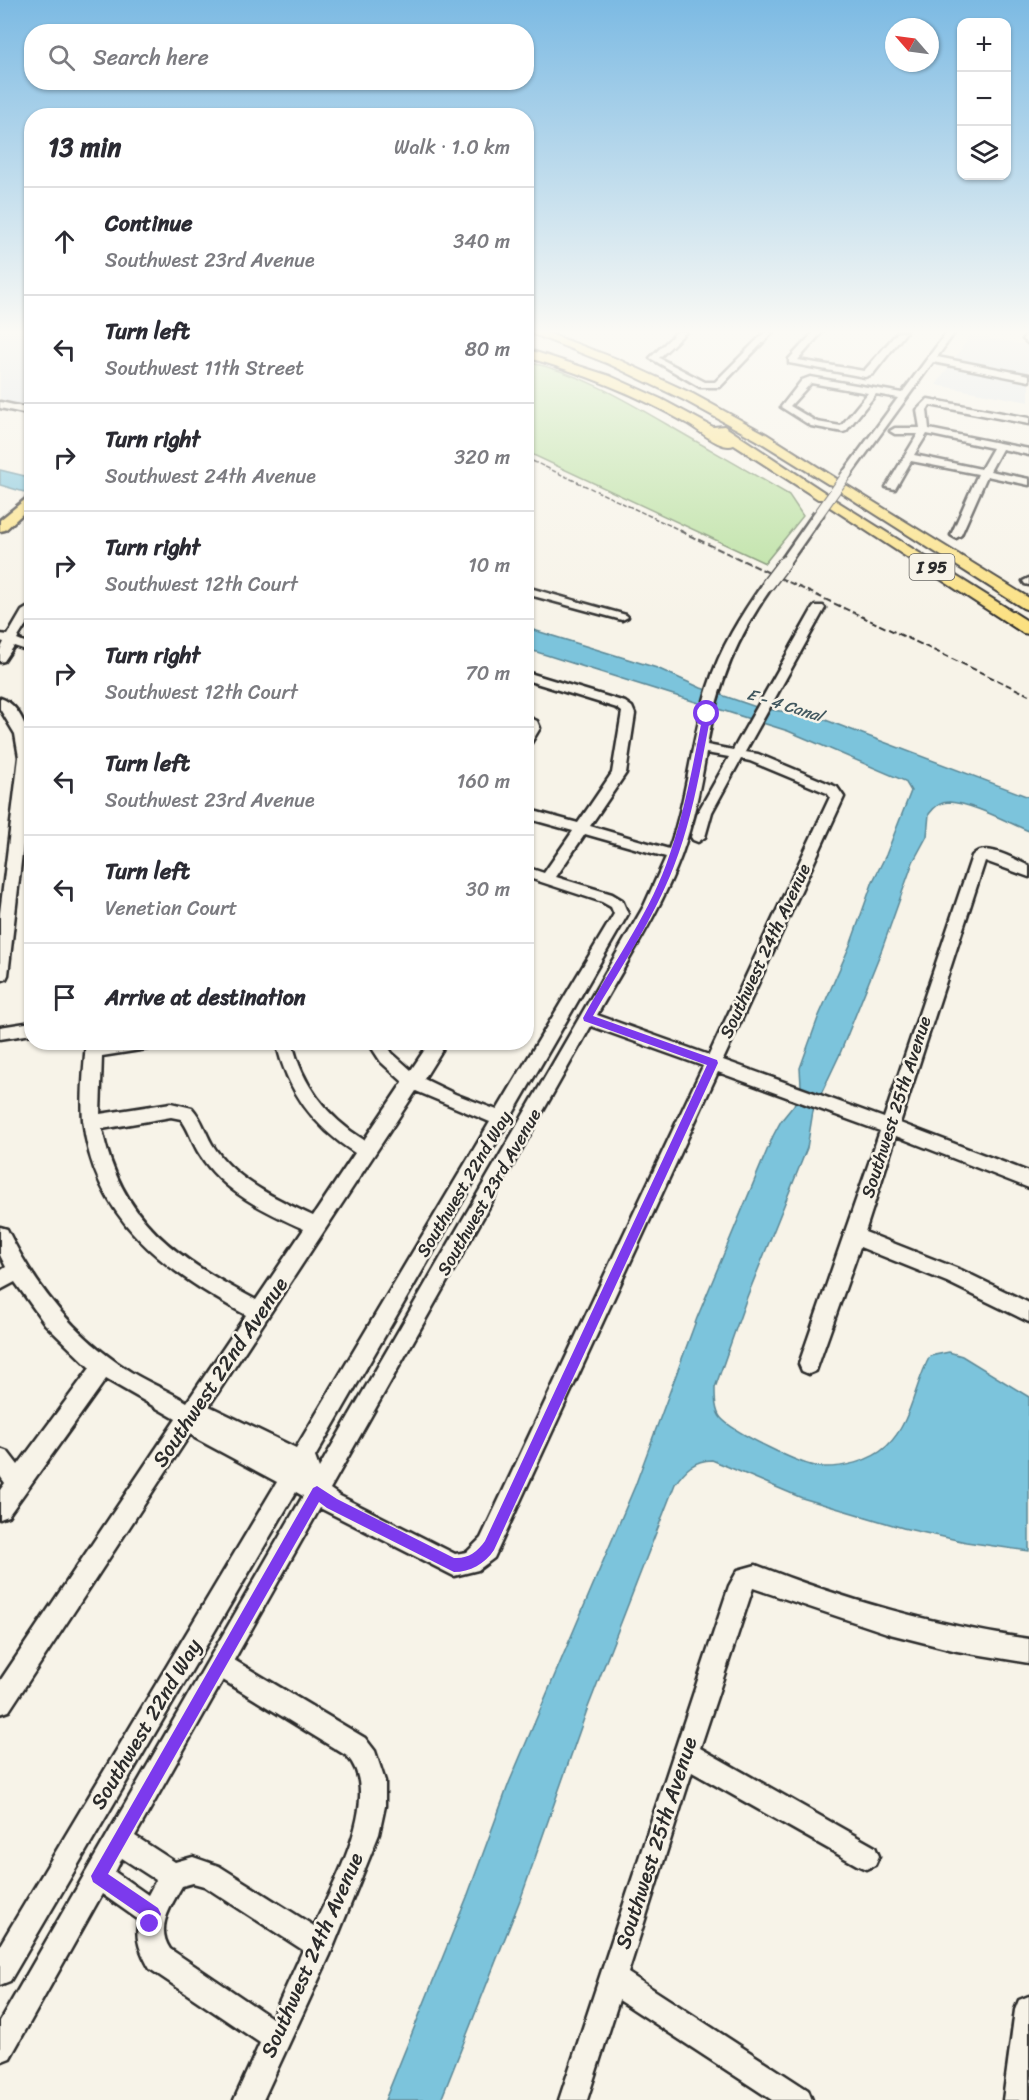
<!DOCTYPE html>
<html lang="en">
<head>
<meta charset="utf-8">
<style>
  :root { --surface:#fff; --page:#f2f2f3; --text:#2b2b33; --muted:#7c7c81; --line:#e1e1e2 }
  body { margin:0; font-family:Sriracha,sans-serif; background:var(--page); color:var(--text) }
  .controls { position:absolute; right:18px; top:18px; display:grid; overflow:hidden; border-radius:12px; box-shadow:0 2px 4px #0004 }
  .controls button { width:54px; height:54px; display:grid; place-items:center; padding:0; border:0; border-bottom:2px solid var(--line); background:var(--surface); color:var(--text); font:30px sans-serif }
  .compass { position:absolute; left:885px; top:18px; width:54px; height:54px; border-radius:50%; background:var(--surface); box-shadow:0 2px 4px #0004; rotate:298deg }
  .stop { position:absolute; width:18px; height:18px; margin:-14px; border:4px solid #7c3aed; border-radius:50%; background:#fff }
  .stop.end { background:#7c3aed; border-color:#fff; box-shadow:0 2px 6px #0008 }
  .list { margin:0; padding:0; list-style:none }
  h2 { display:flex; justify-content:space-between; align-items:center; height:78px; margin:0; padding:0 24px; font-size:26px }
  h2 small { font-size:20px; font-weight:400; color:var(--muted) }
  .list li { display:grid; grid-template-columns:39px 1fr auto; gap:18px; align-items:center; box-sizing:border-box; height:108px; padding:0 24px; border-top:2px solid var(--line) }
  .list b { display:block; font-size:22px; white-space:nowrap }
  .list p { margin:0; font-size:20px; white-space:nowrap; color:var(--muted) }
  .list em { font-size:20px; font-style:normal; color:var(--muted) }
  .icon { flex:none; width:33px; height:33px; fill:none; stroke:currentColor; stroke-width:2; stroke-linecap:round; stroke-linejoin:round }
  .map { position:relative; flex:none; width:1029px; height:2100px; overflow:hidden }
  .search { position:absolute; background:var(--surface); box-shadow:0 2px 4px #0004; left:24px; top:24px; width:510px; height:66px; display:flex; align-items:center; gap:15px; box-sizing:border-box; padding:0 21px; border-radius:24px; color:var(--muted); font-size:22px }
  .panel { position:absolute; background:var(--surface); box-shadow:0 2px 4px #0004; left:24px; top:108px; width:510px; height:942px; border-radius:24px }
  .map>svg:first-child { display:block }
  .built { fill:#dfe4e9 }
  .green { fill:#b6df9c; stroke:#708564; stroke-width:1.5 }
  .water { fill:#7bc4dc; stroke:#5b8795; stroke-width:1.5 }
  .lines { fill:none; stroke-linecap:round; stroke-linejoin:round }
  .minor-casing { stroke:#2b2b2b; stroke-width:5 }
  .major-casing { stroke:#2b2b2b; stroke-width:5 }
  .highway-casing { stroke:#2b2b2b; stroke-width:4 }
  .minor { fill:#f7f3e8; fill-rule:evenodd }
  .major { fill:#fbe080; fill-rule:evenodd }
  .highway { fill:#fbe080; fill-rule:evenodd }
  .rail-far1 { stroke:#2b2b2b; stroke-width:1.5; stroke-dasharray:5 2; stroke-linecap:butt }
  .rail { stroke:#2b2b2b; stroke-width:2; stroke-dasharray:7 3; stroke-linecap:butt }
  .minor-bridge-far1-casing { stroke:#2b2b2b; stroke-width:11; stroke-linecap:butt }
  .minor-bridge-casing { stroke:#2b2b2b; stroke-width:15; stroke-linecap:butt }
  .minor-bridge-far1 { stroke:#f7f3e8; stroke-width:9 }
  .minor-bridge { stroke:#f7f3e8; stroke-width:12 }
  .route { fill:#7c3aed }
  .labels { text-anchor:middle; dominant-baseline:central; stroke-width:5; stroke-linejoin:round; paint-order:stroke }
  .shield { fill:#f7f3e8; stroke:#686764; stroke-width:1.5 }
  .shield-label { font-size:16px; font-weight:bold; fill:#2b2b2b }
  .far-water-label { font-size:16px; font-style:italic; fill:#435960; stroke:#f7f3e8 }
  .street-label { font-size:18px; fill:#2b2b2b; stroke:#f7f3e8 }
  .near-street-label { font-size:21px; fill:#2b2b2b; stroke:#f7f3e8 }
</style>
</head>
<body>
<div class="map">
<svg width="1029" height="2100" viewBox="0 0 1029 2100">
  <rect width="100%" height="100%" fill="#f7f3e8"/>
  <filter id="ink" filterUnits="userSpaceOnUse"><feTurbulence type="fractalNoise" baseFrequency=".0167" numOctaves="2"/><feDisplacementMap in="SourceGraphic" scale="12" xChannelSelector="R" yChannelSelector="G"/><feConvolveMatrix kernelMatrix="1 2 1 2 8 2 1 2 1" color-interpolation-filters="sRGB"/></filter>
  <g filter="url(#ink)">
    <!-- built -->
    <g class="built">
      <polygon points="0,332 31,332 31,407 0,399"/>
      <polygon points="971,335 1029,345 1029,402 936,385"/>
    </g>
    <!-- green -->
    <path class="green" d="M527,362C579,372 627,401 673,428C711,450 750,472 789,495L803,516L765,563L527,452Z"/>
    <!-- water -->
    <g class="water">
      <polygon points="0,470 29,477 27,481 31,482 31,494 0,485"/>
      <path d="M527,628L657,668L701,688L759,708L815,716L1029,797V831C1007,822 972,803 949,802C940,802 934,807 929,814L927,836L913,862L882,949L839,1056L813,1111L807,1148L747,1297L715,1388C715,1398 715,1411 721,1418C733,1432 801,1465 819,1467C842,1468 870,1462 887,1446C912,1422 914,1385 930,1356L949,1352L962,1356L1029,1397V1551L966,1542L903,1528L802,1498L712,1460C694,1460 685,1470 675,1484L587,1710L522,1895L441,2100H385L467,1897L509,1783L635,1486L697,1318L773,1136L781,1121L794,1105L801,1085L800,1068L818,1018L851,943L873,881L886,855L911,791L905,781L788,731L527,649Z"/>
    </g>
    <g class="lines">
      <defs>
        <g id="minor">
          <polygon points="677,332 686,332 659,358 705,382 715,382 765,332 773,332 720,387 700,387 650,358"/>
          <polygon points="814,332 822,332 798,360 864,371 898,332 906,332 873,374 865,377 789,363 789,359"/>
          <path d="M947,332H955L937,357L1029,375V381L933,362L850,476L847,477L842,474L898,398L876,394L846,431L843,432L811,426L781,407L802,380L810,377L902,393ZM811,383L868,393L841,426L817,422L790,406Z"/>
          <polygon points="1026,333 1029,333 1029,344 1023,339"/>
          <path d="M928,399L1029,418V424L930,405L927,410L929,429L1029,449V455L1002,449L990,471L1029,479V485L987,476L961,535L956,538L951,535L978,474L911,461L895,489L886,487L918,434H895L890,431L895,428H920L917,410ZM927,434L993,448L981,469L914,455Z"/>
          <polygon points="0,402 32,409 32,415 0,408"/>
          <polygon points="814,513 823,515 788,565 780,565 779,563"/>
          <polygon points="1029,578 1029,585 1025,584 1023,581"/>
          <path d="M768,581L774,584C737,636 718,683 707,745L733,750L813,608L815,606H823L825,608L745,752L758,754L837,787L844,797L723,1060L884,1118L972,856C985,841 1015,860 1029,866V877L985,861L900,1123L1029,1172V1188L896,1136L865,1232L961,1270L1029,1303V1322L947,1282L860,1247L816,1371L809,1374L802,1371L799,1364L880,1131L718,1072L494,1558L478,1570L454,1576L320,1508L234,1660L365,1738L375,1751L385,1781V1806L379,1834L330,1955L263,2100H234L260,2043L150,1969C141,1953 134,1938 139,1920L102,1894L10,2058L0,2062V2021L303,1496L296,1492L10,1981L0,1985V1945L277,1482L195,1438L191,1433L9,1711L0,1714V1681L176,1419L106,1379L8,1516L0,1519V1490L5,1483L0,1476V1449L8,1452L18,1465L90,1368L45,1324L15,1282L0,1290V1271L6,1267L0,1255V1227L7,1229C36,1288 75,1337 131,1372C149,1383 169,1391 187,1402L246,1315C164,1270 94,1220 83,1120C81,1095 84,1068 86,1042H161L159,1047L153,1048L102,1056L100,1114L171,1103L192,1108C202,1119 205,1132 212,1144C234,1180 277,1199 313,1216L355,1153C314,1127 287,1091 276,1042H292C302,1085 327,1117 364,1140L403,1082L381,1062L368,1042H385L392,1053L411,1070L430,1042H447L424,1079L455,1094L497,1110L614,914L611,907L602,902L526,877V867L544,873L573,831L526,818V809L578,823L612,773L622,712L617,708L526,680V672L625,702L632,707L635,714L626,773L590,826L669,849C688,796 691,740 708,687C720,648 741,615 764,582ZM706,753L729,757L698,812L691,837L693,840L698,842L705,837L712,812L741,759L750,761L827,793L830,797L709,1055L597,1015C626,963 660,912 681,856C693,823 700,788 706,753ZM585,834L666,857L644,906L319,1468L315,1457L628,914L622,900L612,894L556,877ZM591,1026L703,1066L481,1538L467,1552L455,1554L340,1496L330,1489ZM416,1091L490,1122L296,1448L209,1406ZM171,1117L181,1119L183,1122C190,1132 193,1145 200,1155C223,1192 266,1212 304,1229L256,1300C177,1258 121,1222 102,1129ZM223,1680L347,1756C384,1796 333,1884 314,1926L219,1866L193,1857L175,1862L135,1836ZM122,1858L156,1880L148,1895L115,1872ZM193,1883L204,1886L303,1950L272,2018L170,1949C155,1927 171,1906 182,1886Z"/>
          <polygon points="526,587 626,615 628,617 622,620 526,594"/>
          <polygon points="32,605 32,615 17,639 32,645 32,652 14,646 4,661 0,662 0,650 4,642 0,641 0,634 8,635 22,611"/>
          <path d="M0,698C25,706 32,744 32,766L8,975L6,979L0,981V913L19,757L15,734L0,709Z"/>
          <polygon points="526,716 537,721 540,728 531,743 526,744"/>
          <polygon points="32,1022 32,1034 0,1039 0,1027"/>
          <path d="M756,1565C845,1600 934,1625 1029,1639V1663L957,1651L890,1634L753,1588L700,1748L875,1847L879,1856L875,1865L866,1869L857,1865L692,1772L628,1973L808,2090L812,2100H772L619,2000L587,2100H559L729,1586L738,1570Z"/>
          <polygon points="1029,1996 1029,2100 1003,2100 1015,2010 1019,2000"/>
        </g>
        <polygon id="major" points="32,494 32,505 5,530 0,531 0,520"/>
        <g id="highway">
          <polygon points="528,332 545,332 617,359 693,394 766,434 840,481 833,485 828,484 757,440 684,400 609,364"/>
          <path d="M526,349L610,376L661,399L713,427L724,426L830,496L828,499H818L734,445C721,451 698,429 686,423C636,394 582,373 526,357Z"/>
          <polygon points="846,485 1029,598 1029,610 1023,608 841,492 839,489"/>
          <polygon points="835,500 1029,622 1029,634 1023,633 830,507 828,504 830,501"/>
        </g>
      </defs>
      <!-- minor casing -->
      <use href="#minor" class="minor-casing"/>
      <!-- major casing -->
      <use href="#major" class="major-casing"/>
      <!-- highway casing -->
      <use href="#highway" class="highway-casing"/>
      <!-- minor -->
      <use href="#minor" class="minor"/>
      <!-- major -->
      <use href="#major" class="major"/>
      <!-- highway -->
      <use href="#highway" class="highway"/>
      <!-- rail-far1 -->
      <polyline class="rail-far1" points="526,458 684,532"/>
      <!-- rail -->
      <polyline class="rail" points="680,531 1029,695"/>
      <defs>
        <polyline id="minor-bridge-far1" points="818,515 847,474"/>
        <polyline id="minor-bridge" points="768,584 784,563"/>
      </defs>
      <!-- minor-bridge-far1 casing -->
      <use href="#minor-bridge-far1" class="minor-bridge-far1-casing"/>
      <!-- minor-bridge casing -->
      <use href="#minor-bridge" class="minor-bridge-casing"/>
      <!-- minor-bridge-far1 -->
      <use href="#minor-bridge-far1" class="minor-bridge-far1"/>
      <!-- minor-bridge -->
      <use href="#minor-bridge" class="minor-bridge"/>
    </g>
  </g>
  <!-- sky -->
  <linearGradient id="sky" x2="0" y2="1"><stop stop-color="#7cbae3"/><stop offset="0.53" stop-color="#fbfaf5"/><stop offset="1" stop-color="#fbfaf5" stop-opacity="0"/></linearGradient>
  <rect width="1029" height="626" fill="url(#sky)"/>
  <!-- route -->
  <path class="route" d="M707,712L711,714C701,765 693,817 674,866C654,918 621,967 593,1016L717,1060L718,1063L494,1550C485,1564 470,1572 454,1572L327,1508L319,1502L108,1874L158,1908L161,1914L155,1929L150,1931L144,1929L142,1924L144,1917L93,1882L91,1876L313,1488L317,1486L337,1499L454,1558C468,1559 477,1552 485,1541L707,1065L584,1021L583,1018C610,968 646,919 666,865C684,816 693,765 703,714Z"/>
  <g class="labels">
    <!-- shield labels -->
    <rect class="shield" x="909.5" y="554" width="45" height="26" rx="4.5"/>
    <g class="shield-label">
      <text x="932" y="567">I 95</text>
    </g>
    <!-- far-water labels -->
    <g class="far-water-label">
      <text transform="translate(785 705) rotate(17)">E - 4 Canal</text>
    </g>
    <!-- street labels -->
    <g class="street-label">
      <text transform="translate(765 951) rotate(-65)">Southwest 24th Avenue</text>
      <text transform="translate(896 1107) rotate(-72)">Southwest 25th Avenue</text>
      <text transform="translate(464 1184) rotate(-59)">Southwest 22nd Way</text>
      <text transform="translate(489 1192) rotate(-60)">Southwest 23rd Avenue</text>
    </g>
    <!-- near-street labels -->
    <g class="near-street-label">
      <text transform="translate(220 1372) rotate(-56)">Southwest 22nd Avenue</text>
      <text transform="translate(146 1724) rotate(-59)">Southwest 22nd Way</text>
      <text transform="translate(656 1843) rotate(-72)">Southwest 25th Avenue</text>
      <text transform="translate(312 1955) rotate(-66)">Southwest 24th Avenue</text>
    </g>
  </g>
</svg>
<div class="controls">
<button>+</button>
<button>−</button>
<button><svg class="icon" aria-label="layers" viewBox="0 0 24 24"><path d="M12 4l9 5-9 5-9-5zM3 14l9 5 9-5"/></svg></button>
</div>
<svg class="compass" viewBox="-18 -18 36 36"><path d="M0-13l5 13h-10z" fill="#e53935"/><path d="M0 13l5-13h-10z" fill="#7c7c81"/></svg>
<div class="stop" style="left:707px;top:714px"></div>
<div class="stop end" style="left:150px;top:1924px"></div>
<div class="search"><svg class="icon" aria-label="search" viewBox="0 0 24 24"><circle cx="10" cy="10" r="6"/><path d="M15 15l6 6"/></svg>Search here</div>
<section class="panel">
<h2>13 min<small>Walk · 1.0 km</small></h2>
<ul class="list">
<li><svg class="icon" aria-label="ahead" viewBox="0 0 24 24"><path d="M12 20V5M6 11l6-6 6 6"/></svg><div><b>Continue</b><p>Southwest 23rd Avenue</p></div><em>340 m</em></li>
<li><svg class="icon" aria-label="left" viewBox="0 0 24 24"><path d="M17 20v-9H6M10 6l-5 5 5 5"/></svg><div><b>Turn left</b><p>Southwest 11th Street</p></div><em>80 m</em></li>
<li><svg class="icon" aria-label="right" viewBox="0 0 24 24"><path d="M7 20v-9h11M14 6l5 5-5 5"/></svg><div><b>Turn right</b><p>Southwest 24th Avenue</p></div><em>320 m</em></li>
<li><svg class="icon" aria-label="right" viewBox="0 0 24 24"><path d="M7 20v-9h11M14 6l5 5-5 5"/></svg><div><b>Turn right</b><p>Southwest 12th Court</p></div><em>10 m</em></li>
<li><svg class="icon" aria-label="right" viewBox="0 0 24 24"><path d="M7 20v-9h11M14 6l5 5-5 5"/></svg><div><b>Turn right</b><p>Southwest 12th Court</p></div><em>70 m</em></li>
<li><svg class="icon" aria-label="left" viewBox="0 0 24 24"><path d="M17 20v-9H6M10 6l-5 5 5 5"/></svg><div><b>Turn left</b><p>Southwest 23rd Avenue</p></div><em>160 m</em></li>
<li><svg class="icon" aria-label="left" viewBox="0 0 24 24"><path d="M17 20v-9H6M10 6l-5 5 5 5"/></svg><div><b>Turn left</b><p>Venetian Court</p></div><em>30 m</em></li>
<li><svg class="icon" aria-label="arrive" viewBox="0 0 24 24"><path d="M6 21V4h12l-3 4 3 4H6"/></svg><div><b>Arrive at destination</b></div></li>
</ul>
</section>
</div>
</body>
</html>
